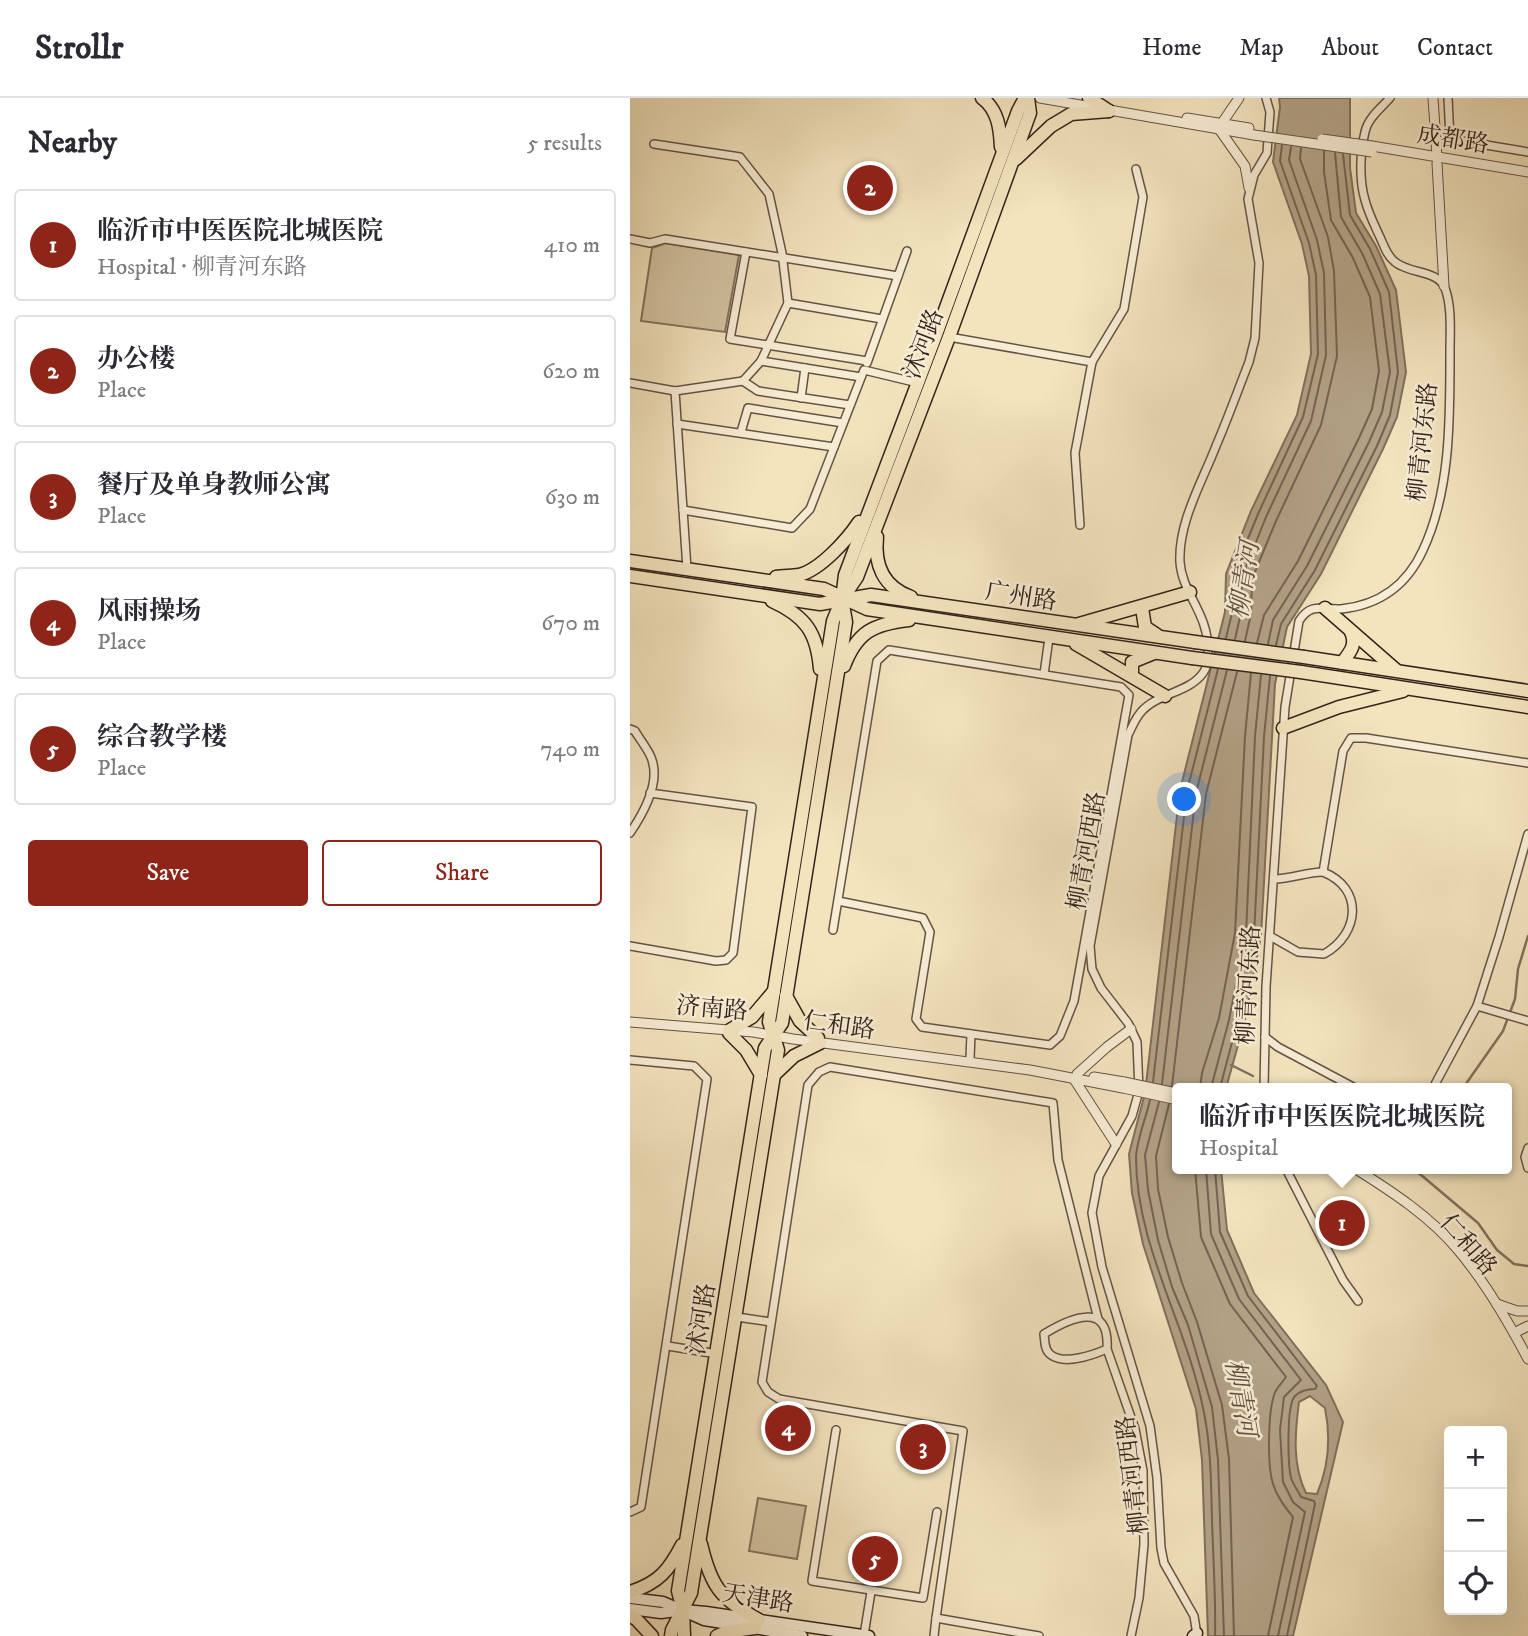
<!DOCTYPE html>
<html lang="en">
<head>
<meta charset="utf-8">
<style>
  :root { --surface:#fff; --page:#f2f2f3; --text:#2b2b33; --muted:#7c7c81; --line:#e1e1e2; --accent:#8f2418 }
  body { margin:0; font-family:"IM FELL DW Pica","Noto Serif SC",serif; background:var(--page); color:var(--text) }
  .controls { position:absolute; right:21px; bottom:21px; display:grid; overflow:hidden; border-radius:7px; box-shadow:0 7px 28px #0002 }
  .controls button { width:63px; height:63px; display:grid; place-items:center; padding:0; border:0; border-bottom:2px solid var(--line); background:var(--surface); color:var(--text); font:35px sans-serif }
  .you { position:absolute; left:555px; top:702px; width:24px; height:24px; margin:-18px; border:5px solid #fff; border-radius:50%; background:#1a73e8; box-shadow:0 0 0 10px #1a73e833 }
  .badge { display:grid; place-items:center; width:46px; height:46px; border-radius:50%; background:var(--accent); color:#fff; font-size:23px; font-weight:700 }
  .pin { position:absolute; translate:-50% -50%; border:4px solid #fff; box-shadow:0 2px 7px #0006 }
  .popup { position:absolute; left:542px; top:985px; width:340px; height:91px; box-sizing:border-box; display:grid; place-content:center; border-radius:7px; background:var(--surface); filter:drop-shadow(0 2px 5px #0005); font-size:23px; white-space:nowrap; color:var(--muted) }
  .popup b { font-size:26px; color:var(--text) }
  .popup::after { content:''; position:absolute; left:50%; top:100%; margin-left:-14px; border:14px solid transparent; border-top-color:var(--surface) }
  .list { margin:0; padding:0; list-style:none }
  h2 { display:flex; justify-content:space-between; align-items:center; height:91px; margin:0; padding:0 28px; font-size:30px }
  h2 small { font-size:23px; font-weight:400; color:var(--muted) }
  .list li { display:grid; grid-template-columns:46px 1fr auto; gap:21px; align-items:center; box-sizing:border-box; height:112px; margin:0 14px 14px; padding:0 14px; border:2px solid var(--line); border-radius:7px }
  .list b { display:block; font-size:26px; white-space:nowrap }
  .list p { margin:0; font-size:23px; white-space:nowrap; color:var(--muted) }
  .list em { font-size:23px; font-style:normal; color:var(--muted) }
  .actions { display:flex; gap:14px; padding:21px 28px }
  .actions a { flex:1; padding:16px 0; border:2px solid var(--accent); border-radius:7px; text-align:center; font-size:24px; color:var(--accent) }
  .actions .main { background:var(--accent); color:#fff }
  .icon { flex:none; width:38px; height:38px; fill:none; stroke:currentColor; stroke-width:2; stroke-linecap:round; stroke-linejoin:round }
  .map { position:relative; flex:none; width:898px; height:1538px; overflow:hidden }
  header { display:flex; align-items:center; gap:42px; box-sizing:border-box; height:98px; padding:0 35px; background:var(--surface); border-bottom:2px solid var(--line) }
  header strong { font-size:33px }
  nav { display:flex; gap:38px; margin-inline-start:auto; font-size:24px }
  main { display:flex }
  aside { flex:1; background:var(--surface) }
  .map>svg:first-child { display:block }
  .green { fill:#d3c3a2; stroke:#84735e; stroke-width:2 }
  .water { fill:#b3a287; stroke:#816f5c; stroke-width:2; fill-rule:evenodd }
  .lines { fill:none; stroke-linecap:round; stroke-linejoin:round }
  .shore { stroke:#746251; stroke-width:2 }
  .stream { stroke:#816f5c; stroke-width:2.5 }
  .minor-casing { stroke:#655344; stroke-width:10 }
  .tertiary-casing { stroke:#655344; stroke-width:11 }
  .secondary-casing { stroke:#36231b; stroke-width:13 }
  .primary-casing { stroke:#36231b; stroke-width:15 }
  .minor { stroke:#f7edd5; stroke-width:7 }
  .tertiary { stroke:#f7edd5; stroke-width:9 }
  .secondary { stroke:#f7edd5; stroke-width:10 }
  .primary { stroke:#f3e4be; stroke-width:12 }
  .tertiary-bridge-casing { stroke:#655344; stroke-width:11; stroke-linecap:butt }
  .primary-bridge-casing { stroke:#36231b; stroke-width:15; stroke-linecap:butt }
  .tertiary-bridge { stroke:#f7edd5; stroke-width:9 }
  .primary-bridge { stroke:#f3e4be; stroke-width:12 }
  .labels { text-anchor:middle; dominant-baseline:central; stroke-width:5; stroke-linejoin:round; paint-order:stroke }
  .street-label { font-size:24px; fill:#36231b; stroke:#f7edd5 }
  .water-label { font-size:26px; font-style:italic; fill:#624f41; stroke:#f7edd5 }
</style>
</head>
<body>
<header>
<strong>Strollr</strong>
<nav><a>Home</a><a>Map</a><a>About</a><a>Contact</a></nav>
</header>
<main>
<aside>
<h2>Nearby<small>5 results</small></h2>
<ul class="list">
<li><span class="badge">1</span><div><b>临沂市中医医院北城医院</b><p>Hospital · 柳青河东路</p></div><em>410 m</em></li>
<li><span class="badge">2</span><div><b>办公楼</b><p>Place</p></div><em>620 m</em></li>
<li><span class="badge">3</span><div><b>餐厅及单身教师公寓</b><p>Place</p></div><em>630 m</em></li>
<li><span class="badge">4</span><div><b>风雨操场</b><p>Place</p></div><em>670 m</em></li>
<li><span class="badge">5</span><div><b>综合教学楼</b><p>Place</p></div><em>740 m</em></li>
</ul>
<div class="actions"><a class="main">Save</a><a>Share</a></div>
</aside>
<div class="map">
<svg width="898" height="1538" viewBox="0 0 898 1538">
  <rect width="100%" height="100%" fill="#f3e4be"/>
  <filter id="stains"><feTurbulence type="fractalNoise" baseFrequency=".00286" numOctaves="4"/><feColorMatrix values="0 0 0 0 .2 0 0 0 0 .09 0 0 0 0 .02 0 0 0 .5 -.17"/></filter>
  <radialGradient id="worn" r=".72"><stop offset=".6" stop-color="#630" stop-opacity="0"/><stop offset="1" stop-color="#630" stop-opacity=".3"/></radialGradient>
  <!-- green -->
  <g class="green">
    <polygon points="36,145 109,157 95,234 11,223 22,150"/>
    <polygon points="128,1400 176,1408 167,1461 119,1453"/>
  </g>
  <!-- water -->
  <path class="water" d="M649,0H720V70L726,115L746,148L766,192L776,274L767,319L753,351L691,476L657,529L645,586L631,838L614,926L596,990H548V1071H591L597,1132L624,1195L696,1287L713,1324L663,1538H578L572,1362L566,1311L513,1146L502,1095L499,1056L515,995L550,692L595,514L596,476L621,413L667,317L681,256L679,178L672,146L643,64L650,9ZM680,1298L695,1310C701,1340 699,1368 687,1396L676,1395C662,1367 665,1335 669,1304Z"/>
  <g class="lines">
    <!-- shore -->
    <g class="shore">
      <polyline points="596,540 602,515 603,477 628,416 673,319 688,256 686,177 679,145 650,63 652,47"/>
      <polyline points="605,541 611,515 612,479 636,419 681,323 696,257 694,175 687,142 659,62 661,49"/>
      <polyline points="615,543 621,516 622,481 646,423 691,327 707,258 704,173 698,139 670,61 671,50"/>
      <polyline points="627,545 634,517 668,463 729,340 742,311 749,273 740,199 723,160 701,122 694,74 694,53"/>
      <polyline points="638,546 643,522 677,468 739,344 752,314 760,274 750,196 732,155 711,119 705,55"/>
      <polyline points="646,547 651,526 685,472 747,348 760,317 768,274 759,194 740,151 720,117 713,56"/>
      <polyline points="523,984 557,693 588,571"/>
      <polyline points="532,986 566,695 597,572"/>
      <polyline points="542,988 576,696 607,574"/>
      <polyline points="570,990 572,975 589,920 605,835 615,638 621,575"/>
      <polyline points="581,990 599,922 616,836 625,638 631,577"/>
      <polyline points="590,990 607,925 624,837 634,639 640,578"/>
      <path d="M520,1002C516,1020 507,1041 506,1059C506,1148 556,1225 573,1310C581,1346 581,1384 582,1421C583,1460 586,1499 585,1538"/>
      <polyline points="529,1004 515,1057 518,1092 528,1142 542,1189 558,1227 582,1309 588,1362 594,1538"/>
      <polyline points="539,1006 526,1058 528,1091 538,1139 552,1185 567,1224 592,1307 599,1361 604,1538"/>
      <path d="M565,1071L571,1139L600,1206L656,1279C652,1285 646,1290 644,1297C638,1316 637,1367 643,1386C647,1399 655,1409 663,1419L638,1538"/>
      <polyline points="576,1071 581,1136 609,1201 671,1282 654,1299 650,1332 653,1384 663,1404 675,1414 648,1538"/>
      <path d="M585,1071L590,1134L618,1198L687,1288L685,1291C678,1291 670,1293 665,1298C656,1307 658,1367 661,1380C663,1386 668,1393 671,1399L684,1403L685,1406L657,1538"/>
    </g>
    <!-- stream -->
    <g class="stream">
      <polyline points="601,967 623,978"/>
      <polyline points="833,990 873,933 885,901 888,871 898,838"/>
      <polyline points="784,1071 848,1125 867,1152 884,1166 898,1168"/>
    </g>
    <defs>
      <g id="minor">
        <polyline points="818,0 820,41 898,54"/>
        <polyline points="24,46 110,59 139,96 152,155 158,205 131,263 113,283 45,293 57,471"/>
        <polyline points="0,141 20,145 35,141 268,178"/>
        <polyline points="116,154 100,241 237,263"/>
        <polyline points="158,205 252,221"/>
        <polyline points="319,239 462,264 494,211 513,99 506,71"/>
        <polyline points="131,263 231,279"/>
        <polyline points="237,265 277,153"/>
        <polyline points="113,283 128,293 220,307"/>
        <polyline points="0,285 45,293"/>
        <polyline points="171,300 175,270"/>
        <polyline points="47,326 204,349"/>
        <polyline points="111,334 118,310 213,325"/>
        <polyline points="53,412 162,430 180,411 234,272 288,285"/>
        <polyline points="450,427 445,355 462,264"/>
        <polyline points="414,576 419,540"/>
        <path d="M0,631L5,633C10,642 19,652 22,662C30,686 13,716 0,735"/>
        <path d="M644,781C662,781 676,774 693,774L713,653L721,640H736L898,665"/>
        <polyline points="203,832 247,563 259,552 491,589 499,597 444,903 430,938 420,947 292,929 286,921 300,834 293,820 208,803"/>
        <path d="M640,838L668,854L694,856C730,836 734,790 693,774"/>
        <polyline points="0,848 86,863 96,862 103,855 122,709 20,695"/>
        <polyline points="847,908 898,923"/>
        <polyline points="635,939 648,949 725,990"/>
        <polyline points="340,960 341,936"/>
        <polyline points="0,962 64,968 77,981 11,1409 0,1414"/>
        <path d="M634,990L636,889L652,653L655,609L669,523C681,504 692,512 711,511C750,507 777,487 793,452C821,392 820,319 820,253C820,233 822,209 815,190C808,172 779,176 765,164C756,157 754,147 749,137C744,126 738,114 735,102C729,82 730,54 735,34C738,20 751,10 760,0"/>
        <polyline points="803,990 847,908 869,839 898,736"/>
        <polyline points="898,1050 895,1059 898,1070"/>
        <polyline points="656,1071 713,1182 728,1203"/>
        <polyline points="107,1219 141,1224"/>
        <polyline points="38,1248 87,1256"/>
        <path d="M477,1251C463,1257 435,1267 421,1257C414,1252 415,1243 414,1236C440,1220 480,1202 477,1251L505,1331L513,1373L514,1446L509,1500L501,1538"/>
        <polyline points="206,1332 182,1483 293,1500 307,1414"/>
        <polyline points="306,1520 333,1333 149,1301 138,1294 132,1284 178,987 189,974 200,969 423,1005 428,1062 468,1221"/>
        <polyline points="234,1537 241,1494"/>
        <path d="M567,1537L564,1518L534,1465L531,1450L527,1380L520,1328L472,1169L462,1115L469,1078L502,1018L509,993L507,944L498,925L471,890L462,871L460,848L498,637C502,629 505,621 511,614C527,595 559,595 573,575C577,570 578,560 578,554C579,515 552,496 550,464C548,425 572,384 586,348C598,320 608,292 619,264L625,240L629,165L618,101L624,77L637,55L640,14L636,0"/>
        <polyline points="304,1538 306,1520 409,1538"/>
      </g>
      <g id="tertiary">
        <polyline points="410,0 624,37"/>
        <polyline points="803,0 807,59"/>
        <polyline points="557,20 619,30"/>
        <polyline points="592,25 609,0"/>
        <polyline points="589,31 615,68 619,90"/>
        <polyline points="742,48 898,74"/>
        <polyline points="807,65 814,188"/>
        <polyline points="0,924 123,934 163,941 400,972 493,990"/>
        <polyline points="447,976 477,949 501,931"/>
        <polyline points="464,979 494,984"/>
        <polyline points="444,981 486,1046"/>
        <path d="M726,1071C761,1093 801,1119 828,1152C856,1185 878,1223 898,1261"/>
        <polyline points="867,1206 887,1213 898,1213"/>
        <polyline points="884,1235 898,1228"/>
      </g>
      <g id="secondary">
        <polyline points="0,1500 33,1504 74,1522 172,1538"/>
        <polyline points="0,1511 31,1515 53,1512 76,1514 239,1538"/>
        <polyline points="563,1538 567,1535"/>
      </g>
      <g id="primary">
        <path d="M352,0C368,12 370,30 371,49"/>
        <polyline points="459,0 479,13"/>
        <polyline points="386,61 421,28 441,16 479,13"/>
        <path d="M247,439C244,466 253,489 281,499"/>
        <polyline points="0,463 194,491 237,511 562,560"/>
        <polyline points="0,478 190,506 241,497 565,544"/>
        <path d="M146,479C153,478 162,478 169,477C190,472 217,442 229,424"/>
        <path d="M142,503C175,518 187,534 190,571"/>
        <polyline points="512,510 515,529 527,537"/>
        <polyline points="695,510 766,572"/>
        <polyline points="449,526 560,494"/>
        <polyline points="446,546 535,598"/>
        <polyline points="674,559 898,593"/>
        <path d="M712,565C720,554 727,547 721,534"/>
        <path d="M214,568C227,534 243,526 279,522"/>
        <polyline points="671,574 898,609"/>
        <polyline points="502,578 502,564 524,555"/>
        <polyline points="653,630 709,609 773,593"/>
        <polyline points="156,898 170,923 188,940"/>
        <polyline points="100,932 122,919 144,893"/>
        <polyline points="99,935 116,952 131,977"/>
        <polyline points="144,977 164,958 190,945"/>
        <path d="M71,1446C81,1489 90,1500 129,1522"/>
        <path d="M0,1494C29,1485 39,1472 52,1447"/>
        <polyline points="0,1518 6,1521 22,1538"/>
        <polyline points="41,1538 42,1532 61,1495 148,952 139,924 203,523 212,501 227,479 319,239 400,15 398,0"/>
        <polyline points="54,1538 53,1512 48,1493 135,950 152,925 216,524 212,501 215,477 307,234 388,13 395,0"/>
        <polyline points="87,1538 96,1534 125,1530"/>
      </g>
    </defs>
    <!-- minor casing -->
    <use href="#minor" class="minor-casing"/>
    <!-- tertiary casing -->
    <use href="#tertiary" class="tertiary-casing"/>
    <!-- secondary casing -->
    <use href="#secondary" class="secondary-casing"/>
    <!-- primary casing -->
    <use href="#primary" class="primary-casing"/>
    <!-- minor -->
    <use href="#minor" class="minor"/>
    <!-- tertiary -->
    <use href="#tertiary" class="tertiary"/>
    <!-- secondary -->
    <use href="#secondary" class="secondary"/>
    <!-- primary -->
    <use href="#primary" class="primary"/>
    <defs>
      <g id="tertiary-bridge">
        <polyline points="624,37 742,54"/>
        <polyline points="692,41 742,48"/>
        <polyline points="494,984 546,995"/>
        <polyline points="493,990 548,1002"/>
      </g>
      <g id="primary-bridge">
        <polyline points="565,544 674,559"/>
        <polyline points="562,560 671,574"/>
      </g>
    </defs>
    <!-- tertiary-bridge casing -->
    <use href="#tertiary-bridge" class="tertiary-bridge-casing"/>
    <!-- primary-bridge casing -->
    <use href="#primary-bridge" class="primary-bridge-casing"/>
    <!-- tertiary-bridge -->
    <use href="#tertiary-bridge" class="tertiary-bridge"/>
    <!-- primary-bridge -->
    <use href="#primary-bridge" class="primary-bridge"/>
  </g>
  <g class="labels">
    <!-- street labels -->
    <g class="street-label">
      <text transform="translate(823 42) rotate(9)">成都路</text>
      <text transform="translate(294 246) rotate(-69)">沭河路</text>
      <text transform="translate(793 344) rotate(-84)">柳青河东路</text>
      <text transform="translate(391 499) rotate(9)">广州路</text>
      <text transform="translate(457 753) rotate(-80)">柳青河西路</text>
      <text transform="translate(619 887) rotate(-87)">柳青河东路</text>
      <text transform="translate(82 911) rotate(5)">济南路</text>
      <text transform="translate(209 928) rotate(8)">仁和路</text>
      <text transform="translate(838 1147) rotate(49)">仁和路</text>
      <text transform="translate(72 1221) rotate(-81)">沭河路</text>
      <text transform="translate(503 1377) rotate(-97)">柳青河西路</text>
      <text transform="translate(128 1501) rotate(9)">天津路</text>
    </g>
    <!-- water labels -->
    <g class="water-label">
      <text transform="translate(615 482) rotate(-81)">柳青河</text>
      <text transform="translate(610 1300) rotate(80)">柳青河</text>
    </g>
  </g>
  <rect width="100%" height="100%" filter="url(#stains)"/>
  <rect width="100%" height="100%" fill="url(#worn)"/>
</svg>
<div class="controls">
<button>+</button>
<button>−</button>
<button><svg class="icon" aria-label="locate" viewBox="0 0 24 24"><circle cx="12" cy="12" r="6"/><path d="M12 2v4M12 18v4M2 12h4M18 12h4"/></svg></button>
</div>
<div class="you"></div>
<div class="pin badge" style="left:712px;top:1125px">1</div>
<div class="popup"><b>临沂市中医医院北城医院</b>Hospital</div>
<div class="pin badge" style="left:240px;top:90px">2</div>
<div class="pin badge" style="left:293px;top:1349px">3</div>
<div class="pin badge" style="left:158px;top:1330px">4</div>
<div class="pin badge" style="left:245px;top:1461px">5</div>
</div>
</main>
</body>
</html>
